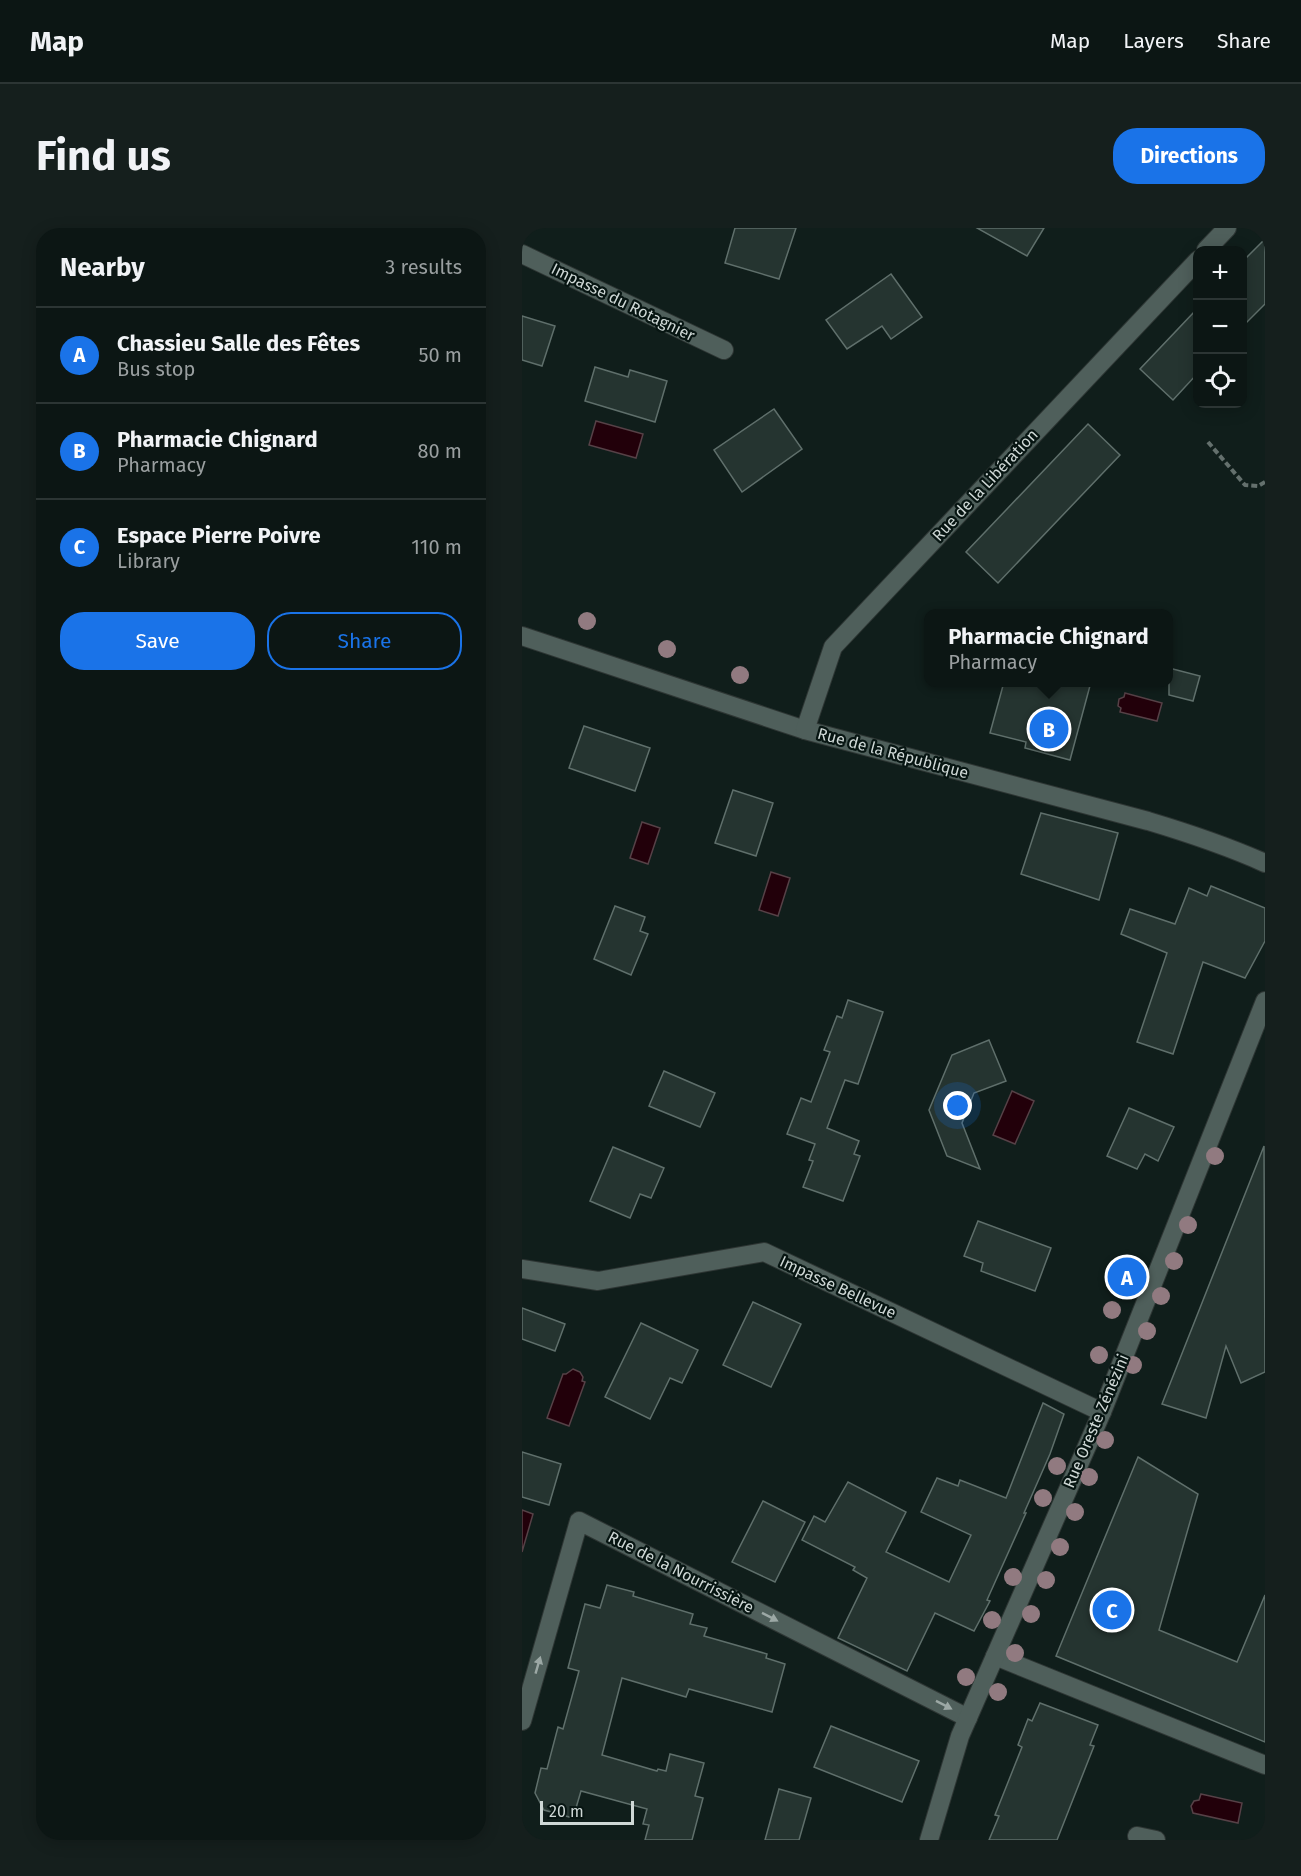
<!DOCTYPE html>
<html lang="en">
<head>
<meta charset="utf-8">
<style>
  :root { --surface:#0c1614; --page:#151f1d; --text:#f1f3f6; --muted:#9a9fa0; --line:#2c3534; --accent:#1a73e8 }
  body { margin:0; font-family:"Fira Sans",sans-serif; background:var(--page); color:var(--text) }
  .controls { position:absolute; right:18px; top:18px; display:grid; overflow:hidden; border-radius:12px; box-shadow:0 3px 15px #0003 }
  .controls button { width:54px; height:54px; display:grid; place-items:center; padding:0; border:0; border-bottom:2px solid var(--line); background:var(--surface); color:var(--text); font:30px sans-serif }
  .scale { position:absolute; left:18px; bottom:15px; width:94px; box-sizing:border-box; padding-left:6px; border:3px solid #cfd8d6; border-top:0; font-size:16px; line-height:21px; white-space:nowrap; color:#cfd8d6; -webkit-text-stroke:4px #071512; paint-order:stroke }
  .you { position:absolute; left:436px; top:878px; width:21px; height:21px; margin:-15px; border:4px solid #fff; border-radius:50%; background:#1a73e8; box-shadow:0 0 0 9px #1a73e833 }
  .badge { display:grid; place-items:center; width:39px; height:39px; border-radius:50%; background:var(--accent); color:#fff; font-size:20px; font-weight:700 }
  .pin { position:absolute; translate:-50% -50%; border:3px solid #fff; box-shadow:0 2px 6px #0006 }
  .popup { position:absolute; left:402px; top:381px; width:249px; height:78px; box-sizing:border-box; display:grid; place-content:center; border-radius:12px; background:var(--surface); filter:drop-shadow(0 2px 4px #0005); font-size:20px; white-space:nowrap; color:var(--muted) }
  .popup b { font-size:22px; color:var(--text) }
  .popup::after { content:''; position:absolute; left:50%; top:100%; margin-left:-12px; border:12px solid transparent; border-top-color:var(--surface) }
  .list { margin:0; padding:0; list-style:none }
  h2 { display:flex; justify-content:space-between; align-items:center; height:78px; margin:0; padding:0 24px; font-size:26px }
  h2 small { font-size:20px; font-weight:400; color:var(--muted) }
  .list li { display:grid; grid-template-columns:39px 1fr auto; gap:18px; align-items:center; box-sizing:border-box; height:96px; padding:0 24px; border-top:2px solid var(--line) }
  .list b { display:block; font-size:22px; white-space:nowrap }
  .list p { margin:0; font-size:20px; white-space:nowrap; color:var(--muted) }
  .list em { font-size:20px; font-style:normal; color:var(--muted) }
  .actions { display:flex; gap:12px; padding:18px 24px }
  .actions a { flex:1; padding:14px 0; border:2px solid var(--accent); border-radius:24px; text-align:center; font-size:21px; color:var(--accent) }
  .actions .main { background:var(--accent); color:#fff }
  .icon { flex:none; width:33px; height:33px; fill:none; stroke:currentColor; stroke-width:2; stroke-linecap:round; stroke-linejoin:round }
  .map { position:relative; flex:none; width:743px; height:1612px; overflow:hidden; border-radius:24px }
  header { display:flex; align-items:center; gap:36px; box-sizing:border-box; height:84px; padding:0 30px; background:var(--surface); border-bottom:2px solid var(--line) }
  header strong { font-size:28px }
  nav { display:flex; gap:33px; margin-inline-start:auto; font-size:21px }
  .intro { display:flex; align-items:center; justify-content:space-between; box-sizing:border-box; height:144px; padding:0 36px }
  h1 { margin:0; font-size:42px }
  .button { padding:15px 27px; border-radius:24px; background:var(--accent); color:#fff; font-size:21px; font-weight:700 }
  main { display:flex; gap:36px; padding:0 36px }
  aside { flex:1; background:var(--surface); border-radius:24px; box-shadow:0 3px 15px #0003 }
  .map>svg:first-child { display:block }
  .water { fill:#22000a; stroke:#564147; stroke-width:1.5 }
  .building { fill:#253430; stroke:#5f6f6b; stroke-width:1.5 }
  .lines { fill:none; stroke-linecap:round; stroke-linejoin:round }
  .minor-casing { stroke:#2e3634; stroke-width:20 }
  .path { stroke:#64706d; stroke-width:4; stroke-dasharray:6 3; stroke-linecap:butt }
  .minor { stroke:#4f5f5b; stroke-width:18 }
  .tree { fill:#917a80 }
  .oneway { fill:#9ca8a5 }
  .labels { text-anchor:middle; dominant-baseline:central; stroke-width:4.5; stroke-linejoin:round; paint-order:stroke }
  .street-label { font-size:16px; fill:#cfd8d6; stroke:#071512 }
</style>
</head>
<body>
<header>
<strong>Map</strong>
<nav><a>Map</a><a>Layers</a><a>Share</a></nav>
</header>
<div class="intro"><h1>Find us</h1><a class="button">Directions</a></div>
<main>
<aside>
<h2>Nearby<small>3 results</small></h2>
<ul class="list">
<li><span class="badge">A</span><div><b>Chassieu Salle des Fêtes</b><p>Bus stop</p></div><em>50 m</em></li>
<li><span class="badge">B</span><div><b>Pharmacie Chignard</b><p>Pharmacy</p></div><em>80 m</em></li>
<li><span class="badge">C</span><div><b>Espace Pierre Poivre</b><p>Library</p></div><em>110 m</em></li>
</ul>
<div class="actions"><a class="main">Save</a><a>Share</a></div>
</aside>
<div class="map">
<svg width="743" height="1612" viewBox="0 0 743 1612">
  <rect width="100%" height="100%" fill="#101e1b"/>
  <!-- water -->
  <g class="water">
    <polygon points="74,193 121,206 114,230 67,217"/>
    <polygon points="603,465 640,475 635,493 598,484 599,480 596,478 597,471 602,469"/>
    <polygon points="120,594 138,600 126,636 108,630"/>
    <polygon points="249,644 268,650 256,688 237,682"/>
    <polygon points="490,863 512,873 493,916 471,907"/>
    <polygon points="51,1141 58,1144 61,1149 60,1153 63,1154 47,1198 25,1190 41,1146 44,1146"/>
    <polygon points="0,1282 11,1286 0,1324"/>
    <polygon points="679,1566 720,1575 716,1595 671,1585 669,1578 672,1573 677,1572"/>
  </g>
  <!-- building -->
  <g class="building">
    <polygon points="213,0 274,0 257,51 203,35"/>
    <polygon points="455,0 522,0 505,28"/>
    <polygon points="743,11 743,76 720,99 720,34"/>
    <polygon points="369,46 400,89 369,111 360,98 325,121 304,92"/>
    <polygon points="675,81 675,146 651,172 618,141"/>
    <polygon points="0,88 33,98 20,138 0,132"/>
    <polygon points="73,139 106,149 108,142 145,153 133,194 63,173"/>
    <polygon points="252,181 280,221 220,264 192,222"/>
    <polygon points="566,196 598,227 476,355 444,324"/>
    <polygon points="647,440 678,448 671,473 647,467"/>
    <polygon points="482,454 569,454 548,532 503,520 504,514 468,505"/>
    <polygon points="62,498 128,520 113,563 47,540"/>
    <polygon points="211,562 251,575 234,628 193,615"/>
    <polygon points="519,585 596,605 577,672 499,646"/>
    <polygon points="689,658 743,680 743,713 723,750 681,734 651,826 615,814 645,725 599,706 608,681 653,696 667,660 685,668"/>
    <polygon points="93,678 123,689 118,703 126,706 109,747 72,731"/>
    <polygon points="326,772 361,784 336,856 323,852 305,900 337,913 332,926 338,928 321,973 281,959 291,933 287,932 293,916 265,906 279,870 289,874 308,824 302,822 315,788 320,790"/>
    <polygon points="467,812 484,853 452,865 440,895 458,941 425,928 407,882 430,827"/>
    <polygon points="142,843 193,865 178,899 127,878"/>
    <polygon points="607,880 652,899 636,933 623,926 615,941 585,928"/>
    <polygon points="742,918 743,1144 719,1155 704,1118 684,1190 640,1176"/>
    <polygon points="91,919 142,940 129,970 118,966 108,990 68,973"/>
    <polygon points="456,993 529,1020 513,1063 459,1043 461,1035 442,1028"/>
    <polygon points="231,1074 279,1096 249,1159 201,1137"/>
    <polygon points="0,1080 43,1096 33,1123 0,1111"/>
    <polygon points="119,1095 176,1122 160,1155 148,1150 128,1191 83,1169"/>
    <polygon points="521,1175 542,1186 528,1226 502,1285 504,1285 465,1372 468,1373 452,1403 413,1385 385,1443 316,1410 345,1350 331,1342 333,1339 280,1312 292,1288 303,1294 326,1254 384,1284 364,1324 427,1354 449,1307 399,1284 415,1250 436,1258 438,1252 484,1270"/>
    <polygon points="0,1224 39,1236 27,1277 0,1269"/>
    <polygon points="616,1229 676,1266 637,1402 715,1434 743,1367 743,1514 534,1428"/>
    <polygon points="241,1273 283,1294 253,1354 210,1334"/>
    <polygon points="85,1357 112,1364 111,1368 171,1386 168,1396 185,1400 182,1408 245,1426 244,1430 263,1436 250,1484 167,1461 164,1469 100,1450 80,1527 135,1543 136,1541 144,1543 148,1526 182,1535 173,1568 181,1570 170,1612 123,1612 127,1597 121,1596 125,1581 59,1563 51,1590 22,1582 13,1565 19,1540 25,1541 36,1499 41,1501 57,1443 46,1440 63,1376 78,1380"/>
    <polygon points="518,1475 576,1497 568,1517 572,1518 535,1612 467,1612 477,1588 473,1587 500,1519 496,1517 506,1491 510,1493"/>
    <polygon points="309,1498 397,1533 380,1574 292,1539"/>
    <polygon points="257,1561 289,1570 277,1612 243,1612"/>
  </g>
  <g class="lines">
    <defs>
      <g id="minor">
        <polyline points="684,22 705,0"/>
        <polyline points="0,26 202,122"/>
        <path d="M0,408L283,502L626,593C666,605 705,618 743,635"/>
        <polyline points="283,502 311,419 676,32"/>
        <polyline points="0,1041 76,1053 242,1024 580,1184"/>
        <polyline points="473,1428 743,1537"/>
        <polyline points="0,1493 57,1293 446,1490"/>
        <polyline points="615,1608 634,1612"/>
        <polyline points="407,1612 438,1508 580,1184 743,773"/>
      </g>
    </defs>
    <!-- minor casing -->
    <use href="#minor" class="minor-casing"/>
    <!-- path -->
    <polyline class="path" points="686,214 723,257 736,258 743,254"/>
    <!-- minor -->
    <use href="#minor" class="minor"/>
  </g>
  <!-- trees -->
  <g class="tree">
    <circle cx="65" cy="393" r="9"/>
    <circle cx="145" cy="421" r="9"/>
    <circle cx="218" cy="447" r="9"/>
    <circle cx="693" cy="928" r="9"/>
    <circle cx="666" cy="997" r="9"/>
    <circle cx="652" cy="1033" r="9"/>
    <circle cx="639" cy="1068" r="9"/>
    <circle cx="590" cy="1082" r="9"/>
    <circle cx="625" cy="1103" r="9"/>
    <circle cx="577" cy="1127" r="9"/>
    <circle cx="611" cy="1137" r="9"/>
    <circle cx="583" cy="1212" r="9"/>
    <circle cx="535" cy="1238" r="9"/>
    <circle cx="567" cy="1249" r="9"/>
    <circle cx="521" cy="1270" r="9"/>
    <circle cx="553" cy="1284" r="9"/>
    <circle cx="538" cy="1319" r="9"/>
    <circle cx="491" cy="1349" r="9"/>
    <circle cx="524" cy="1352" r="9"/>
    <circle cx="509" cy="1386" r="9"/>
    <circle cx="470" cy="1392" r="9"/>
    <circle cx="493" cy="1425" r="9"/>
    <circle cx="444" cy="1449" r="9"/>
    <circle cx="476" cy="1464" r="9"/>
  </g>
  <!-- one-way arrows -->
  <defs><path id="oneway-solid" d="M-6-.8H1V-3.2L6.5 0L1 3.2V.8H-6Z" transform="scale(1.5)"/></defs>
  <g class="oneway">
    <use href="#oneway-solid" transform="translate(248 1389) rotate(27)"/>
    <use href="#oneway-solid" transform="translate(16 1437) rotate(-74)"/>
    <use href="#oneway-solid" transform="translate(422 1477) rotate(27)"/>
  </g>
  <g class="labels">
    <!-- street labels -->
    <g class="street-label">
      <text transform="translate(101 74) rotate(26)">Impasse du Rotagnier</text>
      <text transform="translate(463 257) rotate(-47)">Rue de la Libération</text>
      <text transform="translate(371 525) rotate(15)">Rue de la République</text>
      <text transform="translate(316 1059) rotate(25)">Impasse Bellevue</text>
      <text transform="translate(574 1193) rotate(-67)">Rue Oreste Zénézini</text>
      <text transform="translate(159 1344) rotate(27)">Rue de la Nourrissière</text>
    </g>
  </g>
</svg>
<div class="controls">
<button>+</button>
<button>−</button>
<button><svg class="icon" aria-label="locate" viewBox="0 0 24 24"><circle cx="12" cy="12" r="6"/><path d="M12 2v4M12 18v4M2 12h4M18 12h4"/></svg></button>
</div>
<div class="scale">20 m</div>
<div class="you"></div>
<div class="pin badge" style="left:605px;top:1049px">A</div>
<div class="pin badge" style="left:527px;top:501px">B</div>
<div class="popup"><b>Pharmacie Chignard</b>Pharmacy</div>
<div class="pin badge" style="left:590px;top:1382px">C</div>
</div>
</main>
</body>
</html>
